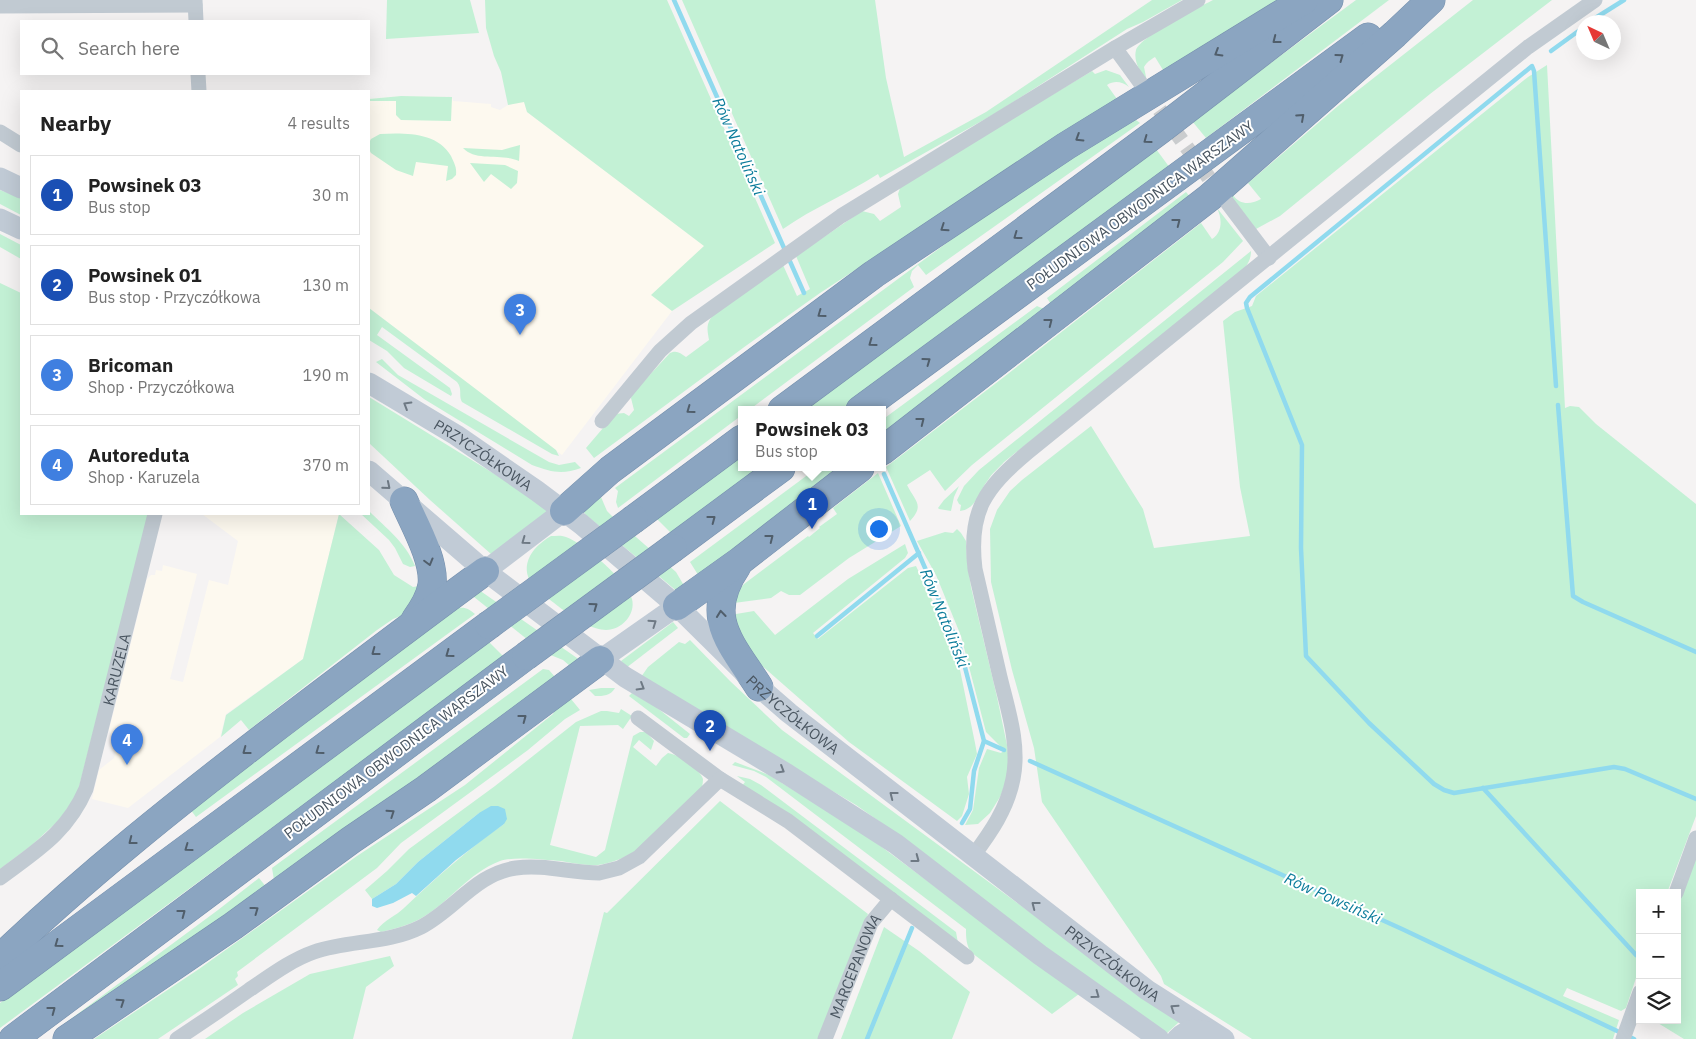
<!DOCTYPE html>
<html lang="en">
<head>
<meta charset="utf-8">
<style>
  :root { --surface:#fff; --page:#f6f6f6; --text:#222; --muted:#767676; --line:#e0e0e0; --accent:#1a73e8 }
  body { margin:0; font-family:"IBM Plex Sans",sans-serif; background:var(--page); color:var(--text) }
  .controls { position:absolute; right:15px; bottom:15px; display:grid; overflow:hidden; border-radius:0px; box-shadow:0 5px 20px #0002 }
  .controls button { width:45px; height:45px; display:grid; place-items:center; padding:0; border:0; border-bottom:1px solid var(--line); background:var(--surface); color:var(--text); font:25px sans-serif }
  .compass { position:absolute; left:1576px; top:15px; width:45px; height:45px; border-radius:50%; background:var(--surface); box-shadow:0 5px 20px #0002; rotate:316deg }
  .you { position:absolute; left:878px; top:528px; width:18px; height:18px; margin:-12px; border:4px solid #fff; border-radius:50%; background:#1a73e8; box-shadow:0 0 0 8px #1a73e833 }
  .badge { display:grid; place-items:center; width:32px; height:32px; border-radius:50%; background:var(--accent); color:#fff; font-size:16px; font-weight:700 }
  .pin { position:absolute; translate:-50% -41px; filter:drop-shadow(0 1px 2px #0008) }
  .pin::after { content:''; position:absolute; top:26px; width:18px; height:15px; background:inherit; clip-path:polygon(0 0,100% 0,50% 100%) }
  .popup { position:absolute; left:738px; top:406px; width:148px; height:65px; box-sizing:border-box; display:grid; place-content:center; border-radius:0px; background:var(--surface); filter:drop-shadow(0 1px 4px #0005); font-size:16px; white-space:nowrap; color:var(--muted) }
  .popup b { font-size:19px; color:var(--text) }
  .popup::after { content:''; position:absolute; left:50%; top:100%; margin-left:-10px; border:10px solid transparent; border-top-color:var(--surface) }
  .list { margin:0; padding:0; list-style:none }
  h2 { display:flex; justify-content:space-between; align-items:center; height:65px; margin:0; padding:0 20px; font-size:21px }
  h2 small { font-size:16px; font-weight:400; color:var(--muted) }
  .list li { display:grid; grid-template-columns:32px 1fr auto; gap:15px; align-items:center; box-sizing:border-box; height:80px; margin:0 10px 10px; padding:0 10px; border:1px solid var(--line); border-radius:0px }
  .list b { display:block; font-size:19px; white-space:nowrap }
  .list p { margin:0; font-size:16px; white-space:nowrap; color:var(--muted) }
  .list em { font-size:16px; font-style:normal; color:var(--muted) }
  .icon { flex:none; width:28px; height:28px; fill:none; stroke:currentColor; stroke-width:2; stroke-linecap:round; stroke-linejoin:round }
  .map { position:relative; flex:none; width:1696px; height:1039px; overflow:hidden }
  .search { position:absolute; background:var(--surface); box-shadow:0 5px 20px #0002; left:20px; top:20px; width:350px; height:55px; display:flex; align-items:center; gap:12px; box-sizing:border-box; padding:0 18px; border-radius:0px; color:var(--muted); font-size:19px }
  .panel { position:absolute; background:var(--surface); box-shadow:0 5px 20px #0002; left:20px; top:90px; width:350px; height:425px; border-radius:0px }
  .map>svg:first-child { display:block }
  .commercial { fill:#fdf9ef }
  .green { fill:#c3f1d5 }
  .water { fill:#90daee }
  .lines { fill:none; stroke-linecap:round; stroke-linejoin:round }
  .stream { stroke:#90daee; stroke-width:4.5 }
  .street-tunnel { stroke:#caccce; stroke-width:15; stroke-dasharray:15 8; stroke-linecap:butt }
  .highway-casing { stroke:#7690ad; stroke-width:29 }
  .street { stroke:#c1cad2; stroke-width:15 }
  .secondary { stroke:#c1cbd6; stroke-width:21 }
  .highway { stroke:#8ba5c1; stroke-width:28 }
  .highway-bridge-casing { stroke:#7690ad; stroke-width:29; stroke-linecap:butt }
  .highway-bridge { stroke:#8ba5c1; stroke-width:28 }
  .oneway { stroke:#505e6b }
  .oneway2 { stroke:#6e7984 }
  .labels { text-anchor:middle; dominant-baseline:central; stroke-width:4; stroke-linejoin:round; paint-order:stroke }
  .street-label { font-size:15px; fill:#4a5661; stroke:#fff }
  .water-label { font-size:16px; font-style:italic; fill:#0c7c9b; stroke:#fff }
</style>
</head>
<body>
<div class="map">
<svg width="1696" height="1039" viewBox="0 0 1696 1039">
  <rect width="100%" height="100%" fill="#f5f3f3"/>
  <!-- commercial -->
  <g class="commercial">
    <polygon points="401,96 452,97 453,101 491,104 491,107 500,110 508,105 524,101 527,112 705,246 652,295 672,311 562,455 369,308 369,99"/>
    <polygon points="202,514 339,514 303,659 226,714 220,737 128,808 92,799 99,770 114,758 117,742 114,740 109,730 147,579 151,575 155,575 156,570 162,571 163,565 197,574 170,679 183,682 209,580 228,585 238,541"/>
  </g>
  <!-- green -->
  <g class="green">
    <polygon points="387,0 470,0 479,33 386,39"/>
    <polygon points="485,0 667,0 775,243 672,311 651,295 704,246 527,112 524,102 508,105 501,72 494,56 486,28"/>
    <path d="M682,0H875L886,78L904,157L986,112L1152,0H1182L1143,22L1127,29L996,113L880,178L878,174C847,194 813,208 783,229Z"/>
    <path d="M1213,0H1280L1264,12L1163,70L1155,57C1150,60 1147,62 1144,67L1147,82C1141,73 1133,62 1136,50C1141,36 1198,8 1213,0Z"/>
    <polygon points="1356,0 1389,0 1206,138 1192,121"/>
    <path d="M1473,0H1552L1430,94L1280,216L1256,229L1231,197L1233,195C1240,205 1250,205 1261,199L1248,183L1338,106Z"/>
    <polygon points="1547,65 1565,408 1570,406 1579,407 1596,424 1696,504 1696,816 1667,893 1640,893 1640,966 1626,1008 1621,1011 1567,988 1563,996 1619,1020 1613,1039 1252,1039 1164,984 1161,976 1042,802 1034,748 1012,670 991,582 990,529 997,510 1010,491 1022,480 1091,426 1143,509 1154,548 1250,536 1240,487 1223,321 1235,312 1252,306 1256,296 1528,77"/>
    <path d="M1106,70L1120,75L1129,87C1122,82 1115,80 1107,85L1117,99L820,293L747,345L594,458L586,448L615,414L624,413L629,416L634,410L631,398L632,394L670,353C677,350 680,353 686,357L709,340C707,329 706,324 713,315L783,265L797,296L810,289L796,256L862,211L874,214L880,221L901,207L898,194L901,185L1092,71L1095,74Z"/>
    <polygon points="401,96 452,97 451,121 401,120 396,115 396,101 369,101 369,99"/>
    <polygon points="1132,117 1140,123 926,275 918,265 912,271 910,278 914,287 749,410 742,410 742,415 618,508 616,502 618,491 615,488 971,225"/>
    <path d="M380,134C405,133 437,132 451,156C454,163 457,167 456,175L452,179L446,181L448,166L416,162L413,176L396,170L371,153C368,148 368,144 371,139Z"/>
    <path d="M520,145L519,161C501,153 476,162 463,148L502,150Z"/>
    <polygon points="1156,149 1170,168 840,410 800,410"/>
    <polygon points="470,163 505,165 518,171 517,183 511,189 491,174 484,182"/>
    <polygon points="0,190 21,198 21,215 0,204"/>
    <path d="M1186,192L1191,198L882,441V420L1037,306C1043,309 1046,309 1052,306L1047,298Z"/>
    <path d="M1217,208L1243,241L1223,262L972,465L945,491L930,470L907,485C915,501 925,505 910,521L886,467L1004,377L1201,223L1212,239C1223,232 1222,218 1217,208Z"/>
    <polygon points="0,234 21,245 21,259 0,247"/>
    <path d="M1251,251C1251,260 1247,266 1241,272L1004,462C999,468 992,473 988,480C979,491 977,509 960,511L961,505L959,504L957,500L964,486L979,470Z"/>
    <polygon points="0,283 21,293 21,514 149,514 77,795 59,820 32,845 0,869"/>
    <path d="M369,308L556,450L559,456L552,454L462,402C458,395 463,390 457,382L382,327L377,335L450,388L452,394L451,396L404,368L387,351L369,340Z"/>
    <path d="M382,359L398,375L549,462L559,465L575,462L581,468C562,475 551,472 532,465L424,399L376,362Z"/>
    <polygon points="369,397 511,484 549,511 491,554 430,500 369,443"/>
    <polygon points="742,453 742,468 762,468 672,534 655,517"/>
    <polygon points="817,468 846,468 700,578 690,562"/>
    <polygon points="878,473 901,526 849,558 800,595 789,595 781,591 771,598 734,603 738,591 744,584 808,536 809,537 820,528 819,527 837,514 833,508"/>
    <polygon points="959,486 954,497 951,511 939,509 938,508 944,500"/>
    <polygon points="601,497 607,511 612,516 676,572 686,589 679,593 585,514 583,510"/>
    <path d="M369,511C386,528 406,543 415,566L410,567L403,564L395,548L389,540L361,514H369Z"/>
    <polygon points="339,514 379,550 394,575 413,587 419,586 417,594 403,615 393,619 377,630 249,730 241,720 221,737 226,715 303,659"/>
    <polygon points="957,529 961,533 966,541 967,561 971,587 997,697 1007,745 1009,762 1007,779 1000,797 990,813 978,824 965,825 973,810 979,768 987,749 1001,753 1004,750 986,732 961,636 936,575 917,541 945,532 953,533"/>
    <path d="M551,536C556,536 561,535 566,537C584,543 627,581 632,599C636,615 621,630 606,630C600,630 592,627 587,625C569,616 552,601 536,589C517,569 530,548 551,536Z"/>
    <polygon points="905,544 908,553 905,558 813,633 818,639 908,568 916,566 949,635 959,665 975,743 977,754 967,777 969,794 962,816 957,821 849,742 760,664 737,640 733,618 736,614 754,611 775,635 848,579"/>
    <polygon points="479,590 577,658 578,660 570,666 563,660 543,652 474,597 472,593"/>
    <path d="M457,605L459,608C466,607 470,610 475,614L196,817L190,809Z"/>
    <polygon points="673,622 678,628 626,668 621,661"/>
    <polygon points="690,640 730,681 782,730 1179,1022 1165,1035 1056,956 917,848 856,805 641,677 648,667 679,642 685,644"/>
    <polygon points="489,642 504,657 0,1028 0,1003"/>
    <polygon points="543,669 549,670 555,677 281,880 66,1028 64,1024 218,910 259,878 267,888 274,880 272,868"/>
    <path d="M601,688H615C610,696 604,696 595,696L589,690Z"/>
    <polygon points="632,693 656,707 690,734 687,738 684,738 629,696"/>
    <polygon points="571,699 580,710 565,719 528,750 401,843 377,868 237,972 238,976 235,979 238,985 158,1039 94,1039 199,969 357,856 465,785 553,714 555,710"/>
    <path d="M621,709L632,716L623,729L618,725L580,726L550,845L596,857L605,850L633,736L640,732H646L654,741L651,750L639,740L633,747L656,766L662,758L668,753C678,754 700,769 703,779C703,783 702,787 701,791C672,820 642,859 598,865C587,866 573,863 561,861C544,860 515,856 500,861C468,873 449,903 420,919C408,925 395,929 381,932L377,930C384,920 396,916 404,908C436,878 468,849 504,824L479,813L418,862L396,884L372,899L365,890L387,871L409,849L495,786L576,722L601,711H607L619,713Z"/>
    <path d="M735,762L769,775L863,833L1079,994L1052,1014L972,953C966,946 966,937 966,929L766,777L754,771L732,765Z"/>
    <polygon points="737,776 750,779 761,785 952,929 956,932 958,943 742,786 745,782"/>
    <polygon points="720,801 868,914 818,1039 572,1039 604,912 607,913"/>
    <polygon points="1696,855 1696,1039 1684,1039 1653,1020 1677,1020 1677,907"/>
    <polygon points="884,927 919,951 970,992 952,1039 841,1039"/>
    <polygon points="390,956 394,966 366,987 353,1039 205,1039 243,1013 310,974"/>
  </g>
  <!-- water -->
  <polygon class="water" points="491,806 498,806 505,809 507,819 504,824 456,860 416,896 412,893 393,903 377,908 372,906 372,899 396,884 418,862 479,813"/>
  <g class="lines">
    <!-- stream -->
    <g class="stream">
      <polyline points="674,0 804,293"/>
      <polyline points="1589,22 1624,0"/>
      <polyline points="1551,51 1584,27"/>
      <polyline points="1556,386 1534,71 1532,66 1250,297 1246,303 1247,308 1302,445 1301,548 1306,656 1369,723 1434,784 1444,790 1454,793 1614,767 1625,769 1696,799"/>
      <polyline points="1558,405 1573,596 1583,602 1696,652"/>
      <polyline points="884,474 960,648 984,741 974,771 970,809 962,823"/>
      <polyline points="817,636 919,553"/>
      <polyline points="984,741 1004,750"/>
      <polyline points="1030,761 1402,929 1634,1039"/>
      <polyline points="1483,788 1636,955"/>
      <polyline points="867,1039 912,928"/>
    </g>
    <!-- street-tunnel -->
    <polyline class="street-tunnel" points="1146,91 1222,196"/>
    <defs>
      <g id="highway">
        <polyline points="782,410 1160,130 1329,0"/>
        <polyline points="860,410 1368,37"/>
        <polyline points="882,451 1210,197 1395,34 1431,0"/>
        <path d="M404,501C414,524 435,560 432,585C430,598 423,609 415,620"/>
        <polyline points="564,511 610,470 874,274 1066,146 1304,0"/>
        <polyline points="634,519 742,439"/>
        <polyline points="673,548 781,468"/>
        <path d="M737,566C702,617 731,643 759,687"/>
        <polyline points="677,606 740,561 860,468"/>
        <path d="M0,958C86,876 179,802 273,730C343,677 414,623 485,571"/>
        <polyline points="0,987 489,625"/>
        <polyline points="13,1039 526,656"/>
        <polyline points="67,1039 233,926 351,840 426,789 600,660"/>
      </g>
    </defs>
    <!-- highway casing -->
    <use href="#highway" class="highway-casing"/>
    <!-- street -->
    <g class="street">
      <polyline points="195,0 196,21"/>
      <polyline points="0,6 195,5"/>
      <polyline points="1115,48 1142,85"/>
      <polyline points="198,74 199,91"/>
      <polyline points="0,132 21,145"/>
      <polyline points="1226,201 1269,258"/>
      <polyline points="602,421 660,351 691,323 841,216 1115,48 1198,0"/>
      <polyline points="638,718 720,779 788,821 967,957"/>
      <path d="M973,856C991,832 1007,809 1013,779C1020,745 1008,710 1000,677C992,641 983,605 975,569C968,511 985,488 1028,452L1528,47L1595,0"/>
      <path id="s1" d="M0,878C36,851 67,833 86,789L155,514"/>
      <polyline points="1676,893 1696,838"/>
      <path d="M177,1039C201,1023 225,1007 249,990C270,976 291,960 314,952C349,940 387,944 421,927C454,910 477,873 516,868C543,864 572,873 599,873L619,868L639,857L720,779"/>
      <path id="s2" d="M825,1039L871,923L891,899"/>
      <polyline points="1623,1039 1640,992"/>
    </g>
    <!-- secondary -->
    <g class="secondary">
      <polyline points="0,178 21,188"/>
      <polyline points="0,219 21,229"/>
      <path id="s3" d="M369,383L456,435L537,491L581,524L677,606L759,687L789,713L1147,990L1224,1039"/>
      <polyline points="369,471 485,571 625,677 787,774 896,844 1040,955 1159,1039"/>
      <polyline points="485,571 564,511"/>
      <polyline points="600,660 677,606"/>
      <path d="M1177,1039C1188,1027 1198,1029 1213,1034"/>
    </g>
    <!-- highway -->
    <use href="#highway" class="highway"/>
    <defs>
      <g id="highway-bridge">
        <polyline points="489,625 634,519"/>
        <polyline points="526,656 673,548"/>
      </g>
    </defs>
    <!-- highway-bridge casing -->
    <use href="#highway-bridge" class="highway-bridge-casing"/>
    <!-- highway-bridge -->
    <use href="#highway-bridge" class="highway-bridge"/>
  </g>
  <!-- one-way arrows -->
  <defs><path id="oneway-chevron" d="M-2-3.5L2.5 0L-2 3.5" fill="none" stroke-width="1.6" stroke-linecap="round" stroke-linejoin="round" transform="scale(1.25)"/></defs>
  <g class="oneway">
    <use href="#oneway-chevron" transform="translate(1276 40) rotate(142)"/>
    <use href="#oneway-chevron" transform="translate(1218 53) rotate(149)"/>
    <use href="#oneway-chevron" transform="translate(1340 57) rotate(-36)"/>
    <use href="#oneway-chevron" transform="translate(1301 117) rotate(-42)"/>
    <use href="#oneway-chevron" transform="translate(1079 138) rotate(148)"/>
    <use href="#oneway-chevron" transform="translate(1147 140) rotate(144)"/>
    <use href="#oneway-chevron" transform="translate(1177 222) rotate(-38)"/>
    <use href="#oneway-chevron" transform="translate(944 228) rotate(146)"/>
    <use href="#oneway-chevron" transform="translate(1017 236) rotate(144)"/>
    <use href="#oneway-chevron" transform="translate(821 314) rotate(144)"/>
    <use href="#oneway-chevron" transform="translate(1049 322) rotate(-38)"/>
    <use href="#oneway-chevron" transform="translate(872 343) rotate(144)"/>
    <use href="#oneway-chevron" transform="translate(927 361) rotate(-36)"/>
    <use href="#oneway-chevron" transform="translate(690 410) rotate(144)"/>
    <use href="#oneway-chevron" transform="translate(921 421) rotate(-38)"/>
    <use href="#oneway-chevron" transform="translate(712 519) rotate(-37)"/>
    <use href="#oneway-chevron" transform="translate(770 538) rotate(-38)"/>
    <use href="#oneway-chevron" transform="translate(429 562) rotate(75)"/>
    <use href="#oneway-chevron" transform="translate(594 606) rotate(-36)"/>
    <use href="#oneway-chevron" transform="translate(721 614) rotate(-96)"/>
    <use href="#oneway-chevron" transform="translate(375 652) rotate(143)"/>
    <use href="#oneway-chevron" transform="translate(449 654) rotate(144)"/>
    <use href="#oneway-chevron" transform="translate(523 718) rotate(-37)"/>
    <use href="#oneway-chevron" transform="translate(246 751) rotate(143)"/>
    <use href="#oneway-chevron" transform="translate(319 751) rotate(144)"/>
    <use href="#oneway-chevron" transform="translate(391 813) rotate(-34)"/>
    <use href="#oneway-chevron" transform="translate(132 841) rotate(142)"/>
    <use href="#oneway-chevron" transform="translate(188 848) rotate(144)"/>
    <use href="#oneway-chevron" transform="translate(255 910) rotate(-36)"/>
    <use href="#oneway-chevron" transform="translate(182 913) rotate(-37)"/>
    <use href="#oneway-chevron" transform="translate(58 944) rotate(144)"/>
    <use href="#oneway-chevron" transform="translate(121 1002) rotate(-34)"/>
    <use href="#oneway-chevron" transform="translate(52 1010) rotate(-37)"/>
  </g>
  <g class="oneway2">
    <use href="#oneway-chevron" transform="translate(407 405) rotate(-149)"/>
    <use href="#oneway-chevron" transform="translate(387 486) rotate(40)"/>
    <use href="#oneway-chevron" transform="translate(525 541) rotate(144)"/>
    <use href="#oneway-chevron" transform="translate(653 623) rotate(-35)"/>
    <use href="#oneway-chevron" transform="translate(641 687) rotate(31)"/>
    <use href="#oneway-chevron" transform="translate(781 770) rotate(31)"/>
    <use href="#oneway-chevron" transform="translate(893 795) rotate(-142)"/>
    <use href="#oneway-chevron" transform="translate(916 859) rotate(37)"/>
    <use href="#oneway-chevron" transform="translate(1035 905) rotate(-142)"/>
    <use href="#oneway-chevron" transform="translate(1096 995) rotate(36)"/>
    <use href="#oneway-chevron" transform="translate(1174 1008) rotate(-146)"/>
  </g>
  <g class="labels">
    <!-- street labels -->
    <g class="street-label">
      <text transform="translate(1140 205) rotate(-36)">POŁUDNIOWA OBWODNICA WARSZAWY</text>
      <text stroke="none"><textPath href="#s3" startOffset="135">PRZYCZÓŁKOWA</textPath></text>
      <text stroke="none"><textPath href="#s1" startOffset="249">KARUZELA</textPath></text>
      <text stroke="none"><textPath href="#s3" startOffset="540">PRZYCZÓŁKOWA</textPath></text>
      <text transform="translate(396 752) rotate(-37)">POŁUDNIOWA OBWODNICA WARSZAWY</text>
      <text stroke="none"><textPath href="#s3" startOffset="945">PRZYCZÓŁKOWA</textPath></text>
      <text stroke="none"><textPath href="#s2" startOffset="79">MARCEPANOWA</textPath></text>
    </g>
    <!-- water labels -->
    <g class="water-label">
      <text transform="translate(739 146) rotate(66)">Rów Natoliński</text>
      <text transform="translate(945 618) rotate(68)">Rów Natoliński</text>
      <text transform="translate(1333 898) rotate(24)">Rów Powsiński</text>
    </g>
  </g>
</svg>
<div class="controls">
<button>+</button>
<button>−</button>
<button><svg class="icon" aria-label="layers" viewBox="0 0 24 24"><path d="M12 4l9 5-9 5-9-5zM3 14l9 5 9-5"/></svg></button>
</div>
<svg class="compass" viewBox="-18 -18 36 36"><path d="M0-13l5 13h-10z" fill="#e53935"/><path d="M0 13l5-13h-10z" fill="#767676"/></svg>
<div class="you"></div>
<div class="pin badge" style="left:812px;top:529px;background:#1a4fb4">1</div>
<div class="popup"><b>Powsinek 03</b>Bus stop</div>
<div class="pin badge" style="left:710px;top:751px;background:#1a4fb4">2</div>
<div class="pin badge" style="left:520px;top:335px;background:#3f7fe0">3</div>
<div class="pin badge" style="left:127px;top:765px;background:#3f7fe0">4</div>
<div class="search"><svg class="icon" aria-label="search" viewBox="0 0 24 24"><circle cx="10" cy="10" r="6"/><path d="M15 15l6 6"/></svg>Search here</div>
<section class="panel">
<h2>Nearby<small>4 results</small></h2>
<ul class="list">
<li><span class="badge" style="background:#1a4fb4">1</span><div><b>Powsinek 03</b><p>Bus stop</p></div><em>30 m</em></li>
<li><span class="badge" style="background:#1a4fb4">2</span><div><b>Powsinek 01</b><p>Bus stop · Przyczółkowa</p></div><em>130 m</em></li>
<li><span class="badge" style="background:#3f7fe0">3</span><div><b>Bricoman</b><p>Shop · Przyczółkowa</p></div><em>190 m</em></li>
<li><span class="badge" style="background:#3f7fe0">4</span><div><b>Autoreduta</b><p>Shop · Karuzela</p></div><em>370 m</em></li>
</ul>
</section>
</div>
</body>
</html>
